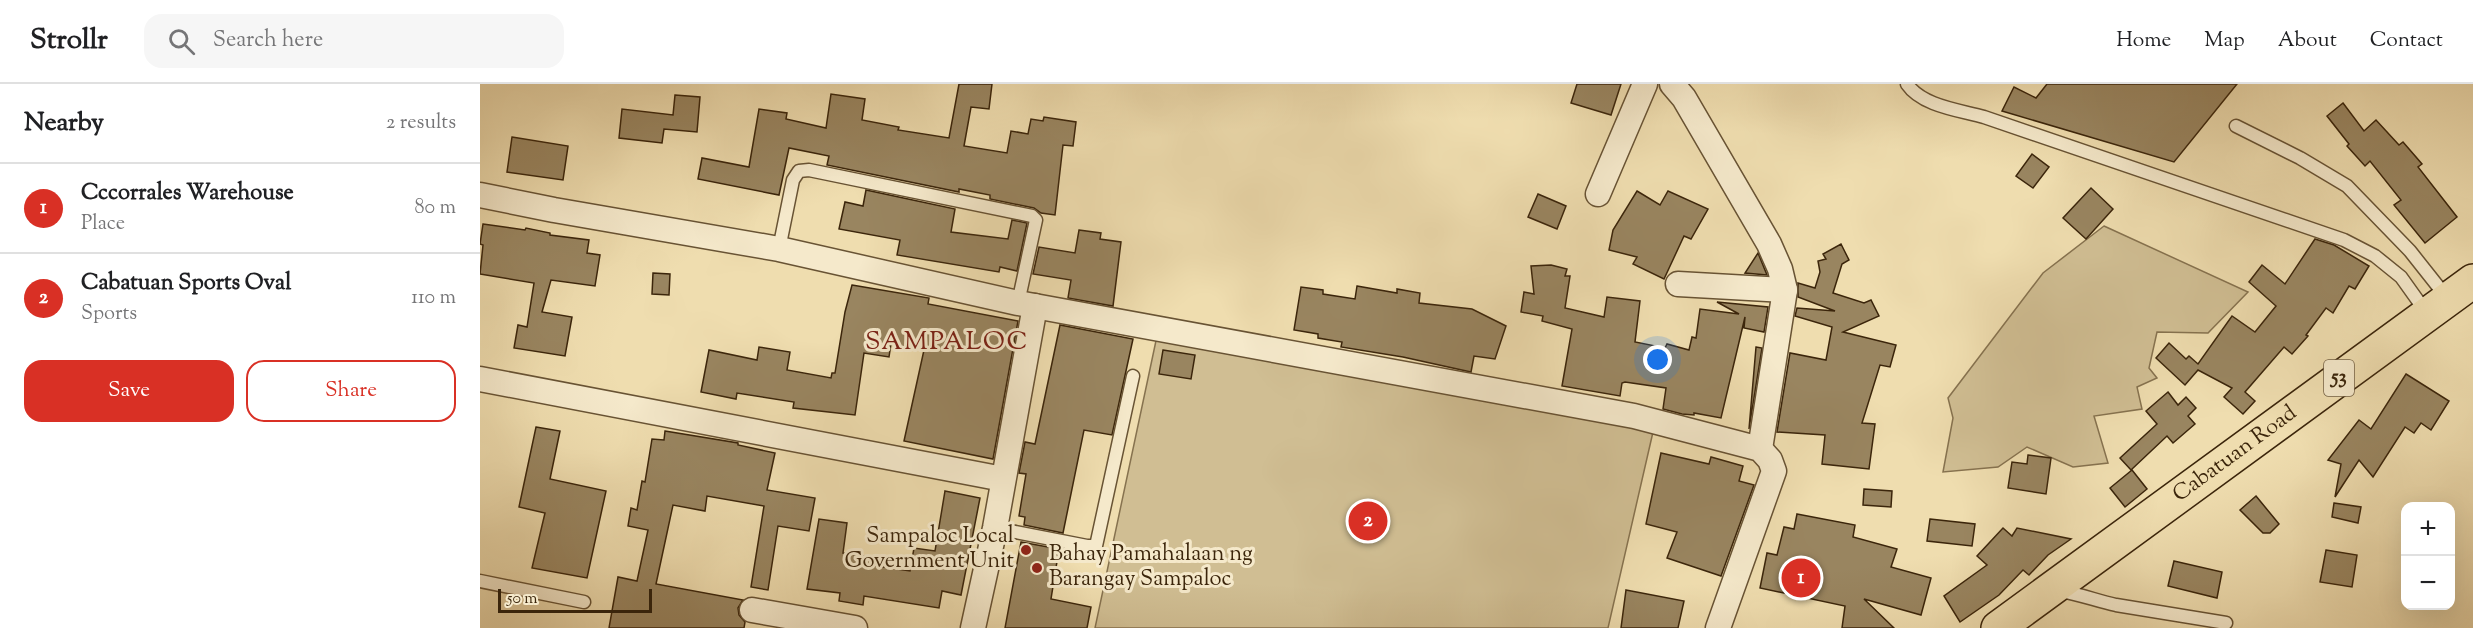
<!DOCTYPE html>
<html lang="en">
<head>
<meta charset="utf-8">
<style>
  :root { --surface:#fff; --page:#f6f6f6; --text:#202124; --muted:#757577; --line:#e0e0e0; --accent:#d93025 }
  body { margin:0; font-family:"Sorts Mill Goudy",serif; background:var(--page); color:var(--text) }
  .controls { position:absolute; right:18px; bottom:18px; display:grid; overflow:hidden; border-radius:12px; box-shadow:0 6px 24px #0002 }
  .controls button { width:54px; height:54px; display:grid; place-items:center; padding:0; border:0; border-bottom:2px solid var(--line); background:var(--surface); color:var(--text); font:30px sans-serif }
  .scale { position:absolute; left:18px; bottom:15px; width:154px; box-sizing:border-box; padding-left:6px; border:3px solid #3b250b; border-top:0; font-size:16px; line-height:21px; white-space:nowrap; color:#3b250b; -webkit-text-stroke:4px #f5e9cb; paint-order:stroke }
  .you { position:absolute; left:1178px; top:276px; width:21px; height:21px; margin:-15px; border:4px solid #fff; border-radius:50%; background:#1a73e8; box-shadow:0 0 0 9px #1a73e833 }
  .badge { display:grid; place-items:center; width:39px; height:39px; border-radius:50%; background:var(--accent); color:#fff; font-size:20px; font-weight:700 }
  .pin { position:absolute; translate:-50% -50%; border:3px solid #fff; box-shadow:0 2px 6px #0006 }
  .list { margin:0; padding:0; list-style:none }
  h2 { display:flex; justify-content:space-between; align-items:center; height:78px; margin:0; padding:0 24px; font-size:26px }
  h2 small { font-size:20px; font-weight:400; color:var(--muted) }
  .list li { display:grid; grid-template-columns:39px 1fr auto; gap:18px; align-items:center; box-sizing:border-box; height:90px; padding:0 24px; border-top:2px solid var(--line) }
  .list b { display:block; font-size:22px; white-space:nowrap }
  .list p { margin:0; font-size:20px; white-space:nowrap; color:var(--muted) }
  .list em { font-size:20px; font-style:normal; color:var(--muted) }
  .actions { display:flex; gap:12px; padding:18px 24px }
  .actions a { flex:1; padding:14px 0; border:2px solid var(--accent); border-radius:18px; text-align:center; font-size:21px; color:var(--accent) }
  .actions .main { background:var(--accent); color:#fff }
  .icon { flex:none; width:33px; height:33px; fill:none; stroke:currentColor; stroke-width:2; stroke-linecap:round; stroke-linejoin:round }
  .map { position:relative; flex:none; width:1993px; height:544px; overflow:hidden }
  header { display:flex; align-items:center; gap:36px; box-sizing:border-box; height:84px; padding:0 30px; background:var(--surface); border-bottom:2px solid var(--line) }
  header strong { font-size:28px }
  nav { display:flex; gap:33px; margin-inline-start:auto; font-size:21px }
  .search { width:420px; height:54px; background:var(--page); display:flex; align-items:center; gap:15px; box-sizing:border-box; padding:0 21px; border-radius:18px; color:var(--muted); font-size:22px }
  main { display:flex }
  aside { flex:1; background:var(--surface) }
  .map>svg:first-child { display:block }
  .green { fill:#d0be93; stroke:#86724f; stroke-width:1.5 }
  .building { fill:#998560; stroke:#3b250b; stroke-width:1.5 }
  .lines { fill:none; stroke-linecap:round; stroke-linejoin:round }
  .lane-casing { stroke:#685334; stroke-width:15 }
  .street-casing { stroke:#685334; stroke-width:27 }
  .highway-casing { stroke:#3b250b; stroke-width:36 }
  .lane { stroke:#f5e9cb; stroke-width:12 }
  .street { stroke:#f5e9cb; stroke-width:24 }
  .highway { stroke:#efddaf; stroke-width:33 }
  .poi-dot { fill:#8f2418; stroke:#f5e9cb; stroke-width:2 }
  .labels { text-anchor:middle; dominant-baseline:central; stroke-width:6; stroke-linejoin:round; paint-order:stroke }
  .shield { fill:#f5e9cb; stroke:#736045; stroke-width:1.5 }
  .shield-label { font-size:21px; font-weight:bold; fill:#3b250b }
  .street-label { font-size:22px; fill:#3b250b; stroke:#f5e9cb }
  .poi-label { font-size:22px; fill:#3b250b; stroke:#f5e9cb; text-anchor:end }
  .quarter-label { font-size:26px; letter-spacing:1.5px; fill:#7a1f14; stroke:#f5e9cb }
</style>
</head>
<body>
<header>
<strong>Strollr</strong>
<div class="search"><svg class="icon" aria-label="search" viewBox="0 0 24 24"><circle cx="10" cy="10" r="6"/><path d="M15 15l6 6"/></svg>Search here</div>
<nav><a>Home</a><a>Map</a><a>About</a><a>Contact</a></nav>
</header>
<main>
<aside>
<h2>Nearby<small>2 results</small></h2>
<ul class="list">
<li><span class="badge">1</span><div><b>Cccorrales Warehouse</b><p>Place</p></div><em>80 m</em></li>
<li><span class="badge">2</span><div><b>Cabatuan Sports Oval</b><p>Sports</p></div><em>110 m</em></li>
</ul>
<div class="actions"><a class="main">Save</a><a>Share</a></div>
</aside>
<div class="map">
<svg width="1993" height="544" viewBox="0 0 1993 544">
  <rect width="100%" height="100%" fill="#efddaf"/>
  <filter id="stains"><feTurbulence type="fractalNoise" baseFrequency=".00333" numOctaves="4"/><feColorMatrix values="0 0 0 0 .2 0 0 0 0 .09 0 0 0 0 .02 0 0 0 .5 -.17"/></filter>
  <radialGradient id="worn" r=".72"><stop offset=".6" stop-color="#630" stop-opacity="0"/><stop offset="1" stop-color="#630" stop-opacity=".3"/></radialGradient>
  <!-- green -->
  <g class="green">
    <polygon points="1624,142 1768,208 1728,249 1677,248 1669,284 1677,294 1657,303 1662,325 1614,332 1628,379 1593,383 1547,363 1518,383 1463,388 1473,334 1468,314 1563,189"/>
    <polygon points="677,252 1173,348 1128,544 615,544"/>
  </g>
  <!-- building -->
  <g class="building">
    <polygon points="479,0 512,0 509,25 491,23 484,62 527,69 531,47 548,50 551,35 563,37 564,33 596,38 593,62 583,61 575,131 561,129 554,124 510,115 510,111 479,105 479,108 347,81 349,72 309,64 299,111 218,95 222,74 269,83 279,25 307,29 306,35 346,44 351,10 385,15 382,36 419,43 418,46 469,54"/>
    <polygon points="1097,0 1141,0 1131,31 1091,19"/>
    <polygon points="1567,0 1757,0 1694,78 1522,27 1534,3 1556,14"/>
    <polygon points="195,11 220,13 217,48 184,45 182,59 139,54 142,25 193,31"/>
    <polygon points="1863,19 1884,47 1896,36 1919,61 1923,58 1942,80 1938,83 1977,133 1945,159 1914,121 1921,116 1890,77 1885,82 1867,62 1869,60 1847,32"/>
    <polygon points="32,53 88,62 83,96 27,88"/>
    <polygon points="1552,70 1569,83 1553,104 1536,92"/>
    <polygon points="1611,104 1633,125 1606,155 1583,134"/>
    <polygon points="386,106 475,125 471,148 528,155 532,136 547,139 537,187 520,183 519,188 417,171 420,156 359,145 365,118 383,122"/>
    <polygon points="1157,107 1180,121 1188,107 1228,125 1211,155 1204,152 1184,195 1153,180 1157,173 1129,166 1133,146"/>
    <polygon points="1058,110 1086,122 1077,145 1048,133"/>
    <polygon points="3,140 45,146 46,144 70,149 70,151 109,156 107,169 120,171 115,202 71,196 62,228 92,233 85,272 34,264 38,241 47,243 54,199 0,190 3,161 0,160"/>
    <polygon points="599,146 621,149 620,155 641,158 633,222 588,214 591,196 553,190 559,163 595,169"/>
    <polygon points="1835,155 1854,161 1889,182 1875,205 1869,202 1853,229 1846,224 1826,251 1828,252 1812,270 1804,263 1765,308 1775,317 1763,330 1744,313 1752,304 1718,286 1705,301 1676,274 1689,259 1706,275 1709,272 1718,280 1752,232 1775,248 1796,222 1769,198 1782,181 1805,200"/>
    <polygon points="1361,160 1369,176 1362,180 1353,209 1384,219 1391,216 1399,232 1363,248 1416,261 1410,283 1400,281 1382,339 1395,340 1389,385 1342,380 1345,351 1297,348 1310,269 1346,276 1352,243 1315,232 1317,224 1355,227 1318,213 1318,199 1335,204 1340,188 1338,177 1346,175 1343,170"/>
    <polygon points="1278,169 1287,191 1265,189"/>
    <polygon points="1071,181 1087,185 1085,192 1090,192 1085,224 1124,233 1127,213 1160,217 1155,258 1185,264 1187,260 1209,266 1212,253 1216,254 1220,225 1259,230 1237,218 1288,223 1284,248 1264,244 1265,233 1241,334 1214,329 1214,331 1202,330 1183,325 1186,304 1145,298 1142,299 1140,312 1082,302 1092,245 1062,237 1063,232 1041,228 1044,208 1054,210 1051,182"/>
    <polygon points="173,189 190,190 189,211 172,210"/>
    <polygon points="372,201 449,214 448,220 538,237 513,375 424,357 444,266 411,260 409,273 384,269 375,331 313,324 314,318 257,309 256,315 221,308 229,266 277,276 279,263 310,268 307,286 351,294 352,289 355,289 365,228"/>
    <polygon points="877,202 917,209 917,205 940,209 939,219 992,225 1026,242 1015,275 994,272 991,288 923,273 861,263 862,258 838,254 838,250 814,246 821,203 843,206 843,210 875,215"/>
    <polygon points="580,241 653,255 632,351 604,346 583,449 544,441 545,433 539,432 546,390 539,389 545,358 555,360"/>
    <polygon points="1276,263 1282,264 1269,345"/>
    <polygon points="683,266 715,271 711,295 679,290"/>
    <polygon points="1926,290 1969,317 1951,346 1941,339 1934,349 1925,343 1893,393 1879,376 1855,413 1861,380 1848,376 1879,336 1891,345"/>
    <polygon points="1688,308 1698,321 1706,313 1716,324 1708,332 1715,340 1693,359 1687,352 1651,386 1640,374 1677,340 1666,327"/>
    <polygon points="56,343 80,347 70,395 126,407 107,494 52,484 65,429 39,423"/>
    <polygon points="185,347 258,359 258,361 295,369 287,406 335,414 329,447 298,442 288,506 271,503 284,422 227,412 225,427 193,421 176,500 263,516 258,524 259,531 265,538 264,544 129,544 138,493 157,497 168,446 148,442 151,424 157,426 162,397 165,398 172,355 184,356"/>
    <polygon points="1181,369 1229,380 1231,373 1263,382 1259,397 1274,401 1241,492 1187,474 1197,448 1166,440"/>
    <polygon points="1548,371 1571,374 1566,410 1528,404 1532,378 1547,380"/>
    <polygon points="1652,386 1667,405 1645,423 1630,404"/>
    <polygon points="1384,405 1412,407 1411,423 1383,421"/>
    <polygon points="465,407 500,414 481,511 462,507 459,524 384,512 383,521 359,517 360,509 327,505 339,435 367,439 363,469 391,473 390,481 430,487 434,464 455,467"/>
    <polygon points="1776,412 1799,440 1790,449 1783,449 1760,426"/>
    <polygon points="1854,419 1881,423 1878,439 1852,433"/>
    <polygon points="1317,430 1375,441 1373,453 1417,465 1411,483 1451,494 1441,531 1384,515 1414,544 1362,544 1365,522 1280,504 1287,469 1297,471 1304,443 1314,445"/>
    <polygon points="1450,435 1495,440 1492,462 1447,457"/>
    <polygon points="1523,444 1532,452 1537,444 1591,455 1568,471 1549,491 1543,486 1519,511 1480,538 1464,512 1507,481 1497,472"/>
    <polygon points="541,458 579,465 571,515 611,523 607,544 525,544"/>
    <polygon points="1846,466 1877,471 1872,503 1840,498"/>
    <polygon points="1694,477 1742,488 1737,514 1688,502"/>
    <polygon points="1146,506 1204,517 1198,544 1141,544"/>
  </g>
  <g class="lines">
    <defs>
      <g id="lane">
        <path d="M1427,0C1442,22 1479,26 1504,33L1864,156L1895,172L1921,193L1946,228"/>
        <polyline points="1756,42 1820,74 1867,102 1930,167 1968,215"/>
        <polyline points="299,165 313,96 319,87 329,86 552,132 556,136 538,219"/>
        <polyline points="515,444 607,462 616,462 653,292"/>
        <polyline points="0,497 104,518"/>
        <path d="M1580,507C1600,510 1617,517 1636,521L1746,539"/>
      </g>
      <g id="street">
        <polyline points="1192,0 1204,14 1289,160 1300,185 1305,206 1280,365"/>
        <polyline points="1118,110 1165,0"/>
        <polyline points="0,111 74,126 299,165 538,219 1154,332 1280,365 1290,376 1294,387 1238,544"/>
        <polyline points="1198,200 1305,206"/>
        <polyline points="0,295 523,395"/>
        <polyline points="272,526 375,544"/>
        <polyline points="493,544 515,444 555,222"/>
      </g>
      <g id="highway">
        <path id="s1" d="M1518,544L1993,197"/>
      </g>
    </defs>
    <!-- lane casing -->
    <use href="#lane" class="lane-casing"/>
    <!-- street casing -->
    <use href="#street" class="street-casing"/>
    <!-- highway casing -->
    <use href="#highway" class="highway-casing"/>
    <!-- lane -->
    <use href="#lane" class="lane"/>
    <!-- street -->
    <use href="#street" class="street"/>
    <!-- highway -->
    <use href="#highway" class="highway"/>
  </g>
  <!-- markers -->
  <g class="poi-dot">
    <circle cx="546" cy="466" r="6"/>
    <circle cx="557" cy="484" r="6"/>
  </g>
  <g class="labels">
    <!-- shield labels -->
    <rect class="shield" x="1844" y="276" width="30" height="36" rx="4.5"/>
    <g class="shield-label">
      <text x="1859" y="294">53</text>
    </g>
    <!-- street labels -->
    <g class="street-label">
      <text stroke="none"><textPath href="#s1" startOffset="294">Cabatuan Road</textPath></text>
    </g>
    <!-- poi labels -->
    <g class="poi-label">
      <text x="534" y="453">Sampaloc Local<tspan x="534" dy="25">Government Unit</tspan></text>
      <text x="569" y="471" text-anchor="start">Bahay Pamahalaan ng<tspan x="569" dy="25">Barangay Sampaloc</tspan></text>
    </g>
    <!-- quarter labels -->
    <g class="quarter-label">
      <text x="467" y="258">SAMPALOC</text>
    </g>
  </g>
  <rect width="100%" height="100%" filter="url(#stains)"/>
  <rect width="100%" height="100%" fill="url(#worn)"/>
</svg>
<div class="controls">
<button>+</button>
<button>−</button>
</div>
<div class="scale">50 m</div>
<div class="you"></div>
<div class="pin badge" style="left:1321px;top:494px">1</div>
<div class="pin badge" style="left:888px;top:437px">2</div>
</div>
</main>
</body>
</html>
